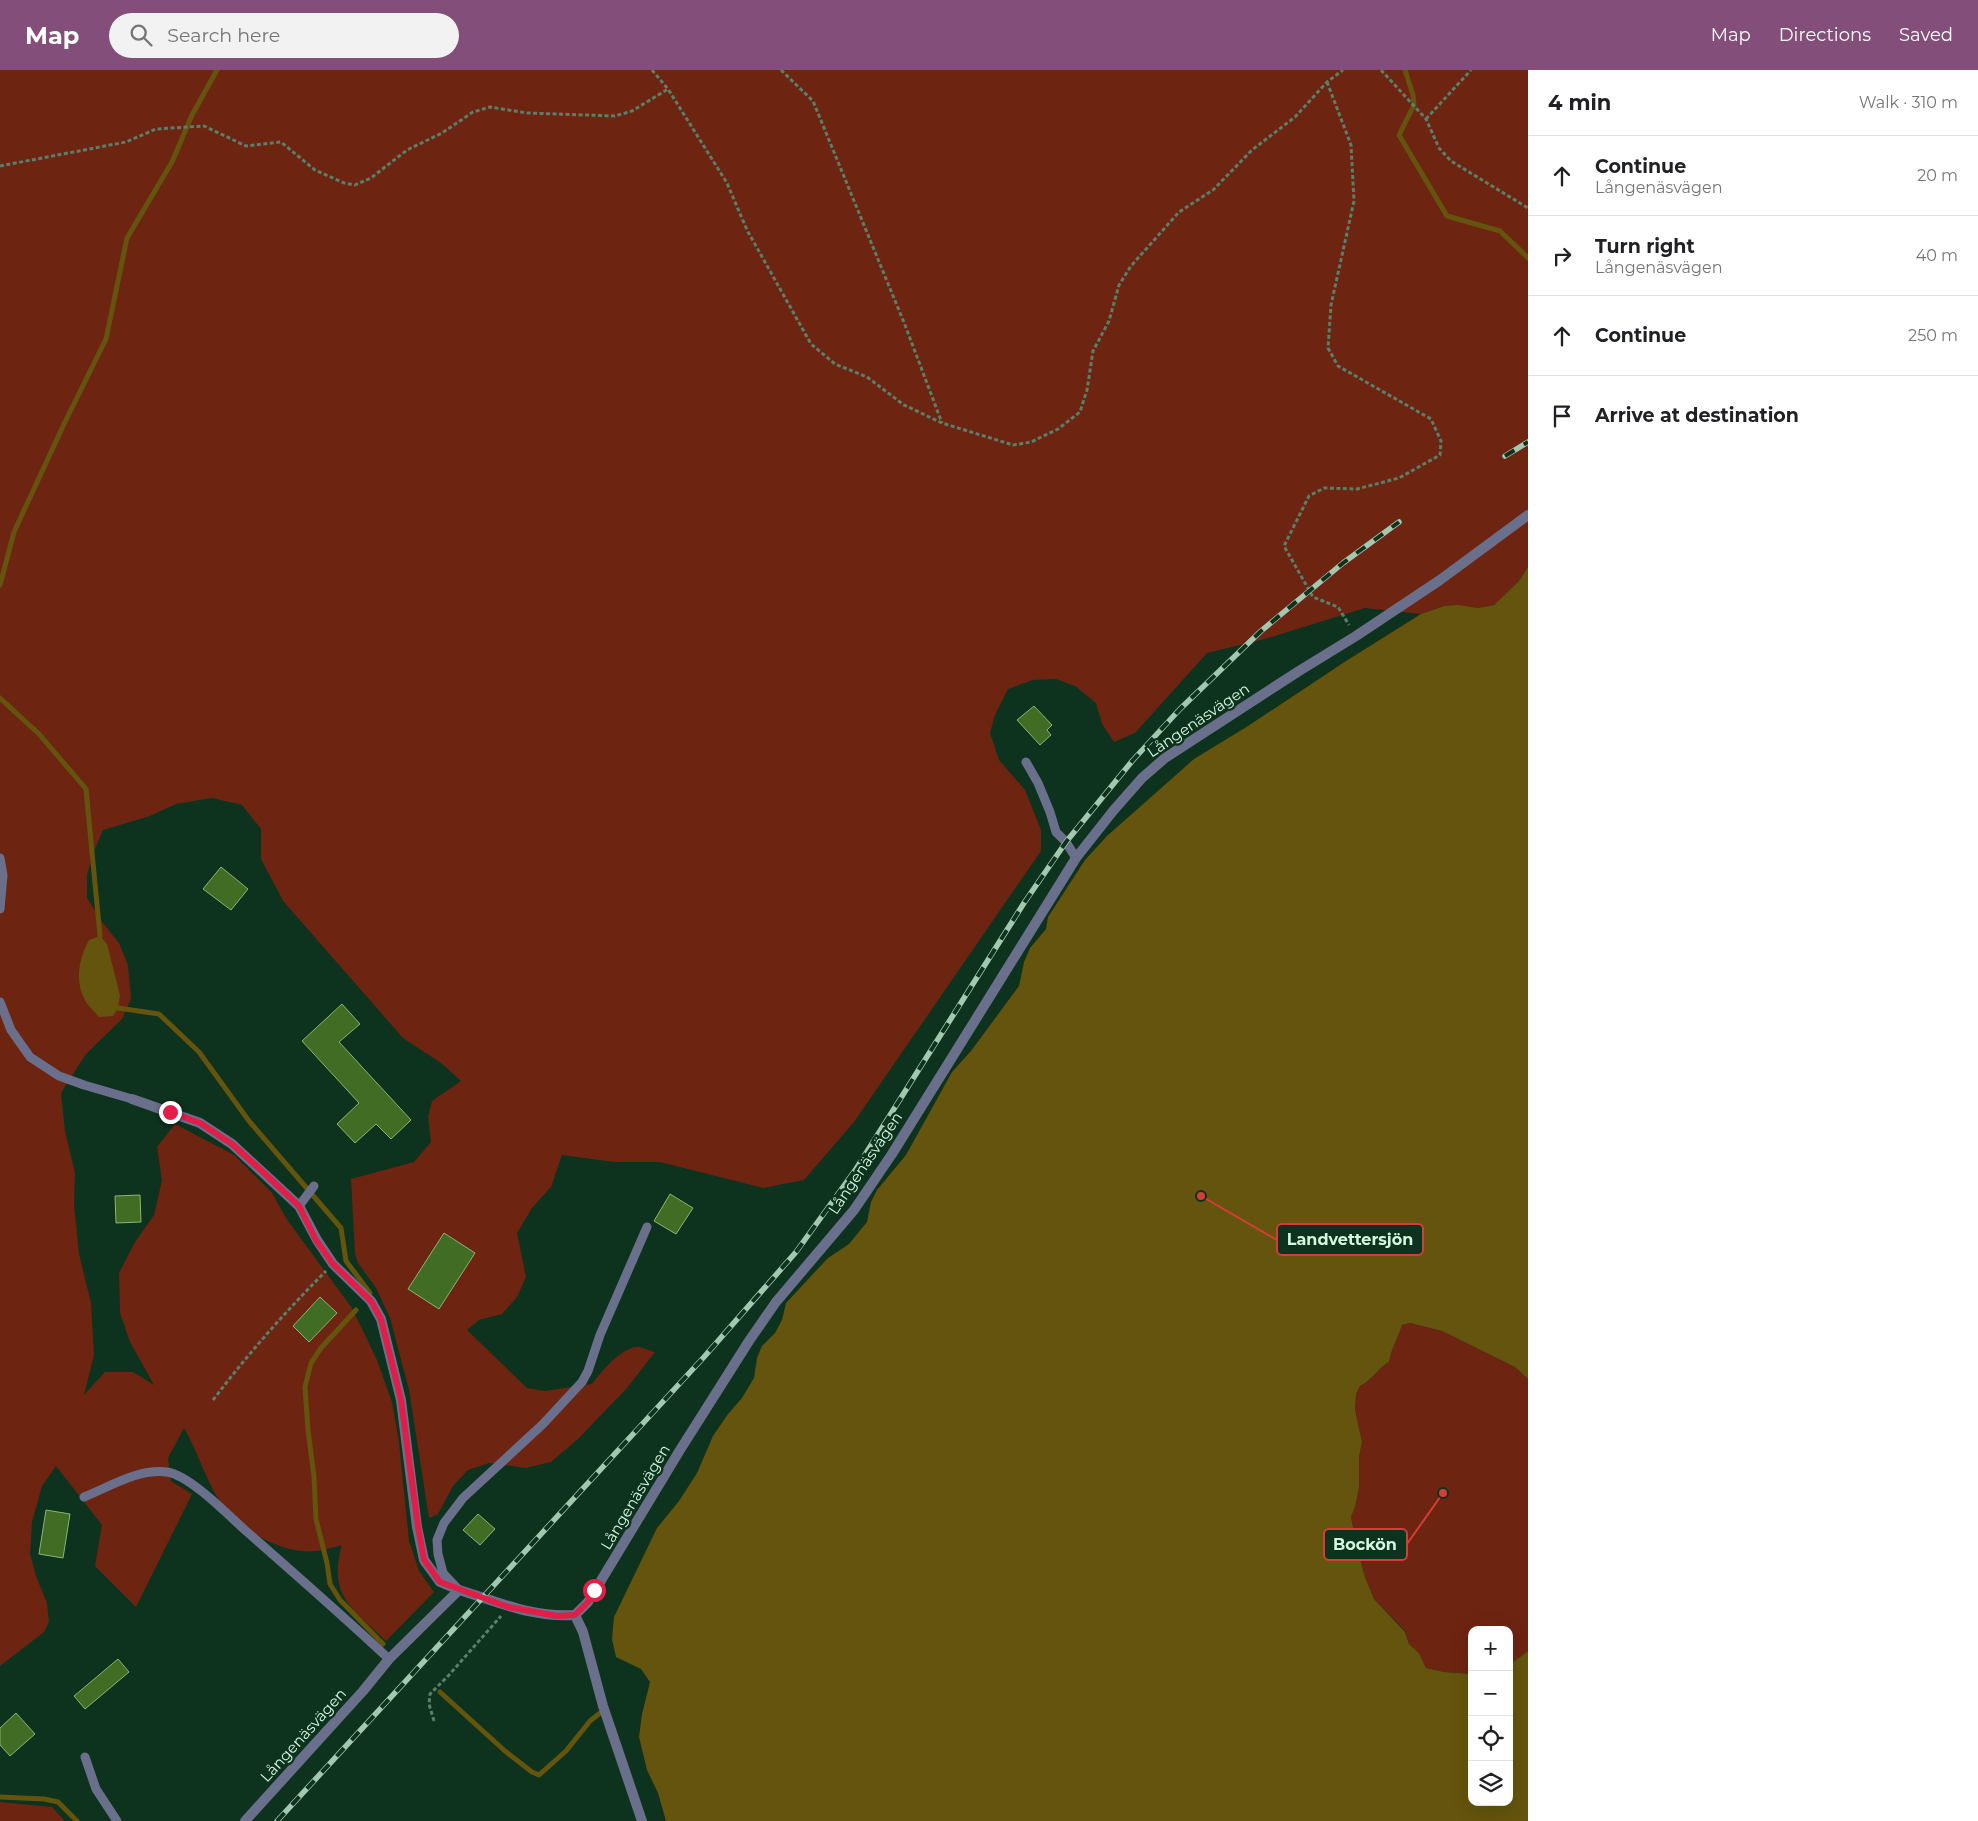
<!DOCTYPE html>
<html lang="en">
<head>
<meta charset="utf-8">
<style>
  :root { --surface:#fff; --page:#f2f2f2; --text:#202124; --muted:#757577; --line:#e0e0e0; --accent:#834e7a }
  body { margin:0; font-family:Montserrat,sans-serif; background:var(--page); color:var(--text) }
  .controls { position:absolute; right:15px; bottom:15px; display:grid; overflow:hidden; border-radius:10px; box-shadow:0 5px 20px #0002 }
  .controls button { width:45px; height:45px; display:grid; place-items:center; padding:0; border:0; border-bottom:1px solid var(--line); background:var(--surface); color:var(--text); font:25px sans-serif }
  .stop { position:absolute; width:15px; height:15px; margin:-11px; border:4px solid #e11d48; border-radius:50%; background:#fff }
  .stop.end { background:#e11d48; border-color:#fff; box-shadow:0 1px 5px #0008 }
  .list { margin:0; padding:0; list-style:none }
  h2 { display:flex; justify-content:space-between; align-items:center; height:65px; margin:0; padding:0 20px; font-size:21px }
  h2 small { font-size:16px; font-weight:400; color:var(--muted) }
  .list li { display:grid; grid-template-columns:32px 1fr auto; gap:15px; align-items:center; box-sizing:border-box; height:80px; padding:0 20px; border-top:1px solid var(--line) }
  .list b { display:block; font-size:19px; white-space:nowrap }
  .list p { margin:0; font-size:16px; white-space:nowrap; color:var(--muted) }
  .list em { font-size:16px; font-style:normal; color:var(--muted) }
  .icon { flex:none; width:28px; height:28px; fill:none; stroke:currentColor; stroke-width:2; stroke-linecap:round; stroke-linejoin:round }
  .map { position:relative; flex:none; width:1528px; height:1751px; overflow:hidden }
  header { display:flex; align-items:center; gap:30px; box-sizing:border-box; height:70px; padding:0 25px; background:var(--accent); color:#fff }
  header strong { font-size:24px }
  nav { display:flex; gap:28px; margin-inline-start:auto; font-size:18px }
  .search { width:350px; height:45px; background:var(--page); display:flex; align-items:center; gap:12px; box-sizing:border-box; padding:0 18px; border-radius:28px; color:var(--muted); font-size:19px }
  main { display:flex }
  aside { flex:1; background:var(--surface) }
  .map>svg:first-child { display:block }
  .green { fill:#6d2411; fill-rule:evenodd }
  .water { fill:#64540d }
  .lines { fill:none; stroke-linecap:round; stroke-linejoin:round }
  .stream { stroke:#64540d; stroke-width:5 }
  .building { fill:#406c23; stroke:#8cb477 }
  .path { stroke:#5b7f69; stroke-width:3; stroke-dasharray:4 2.5; stroke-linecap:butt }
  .lane { stroke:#6a708b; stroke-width:9 }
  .street { stroke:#6a708b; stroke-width:10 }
  .rail-casing { stroke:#a4c7b0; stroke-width:5.5 }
  .rail { stroke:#0d321d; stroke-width:4; stroke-dasharray:11; stroke-linecap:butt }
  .route { stroke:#e11d48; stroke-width:6 }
  .labels { text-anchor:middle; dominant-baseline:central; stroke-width:5; stroke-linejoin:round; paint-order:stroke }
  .street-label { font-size:15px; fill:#d5f7df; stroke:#0d321d }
  .leader { fill:none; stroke:#d63d3a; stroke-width:2 }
  .callout-dot { fill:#d63d3a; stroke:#0d321d; stroke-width:2 }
  .callout { fill:#0d321d; stroke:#d63d3a; stroke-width:2 }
  .callout-label { font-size:16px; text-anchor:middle; font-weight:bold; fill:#d5f7df }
</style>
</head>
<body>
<header>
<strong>Map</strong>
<div class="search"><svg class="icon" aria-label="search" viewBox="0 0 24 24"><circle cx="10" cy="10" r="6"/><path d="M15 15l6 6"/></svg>Search here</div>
<nav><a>Map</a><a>Directions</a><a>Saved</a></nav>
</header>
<main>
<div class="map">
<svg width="1528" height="1751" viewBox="0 0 1528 1751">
  <rect width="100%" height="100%" fill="#0d321d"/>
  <!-- green -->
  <g class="green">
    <path d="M0,0H1528V497L1519,511L1494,535L1478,538L1444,536L1421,544L1365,538L1265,569L1207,583L1135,663L1114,672L1102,654L1096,633L1075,616L1056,609L1033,610L1008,619L995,645L990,663L999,690L1025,720L1041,760V781L854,1052L804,1110L763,1118L660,1092H614L562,1085L551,1117L532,1138L517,1163L526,1207L517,1227L502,1244L479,1250L467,1260L527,1318L545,1321L592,1314C601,1302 622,1276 639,1277C644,1278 650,1281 655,1282L627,1318L578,1369L551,1392L526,1398L489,1393L468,1400L453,1416L438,1444L429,1448L409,1320L390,1248L376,1218L358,1193L355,1184L351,1109L414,1092L431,1072L428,1047L432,1031L461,1011L441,993L403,968L283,831L261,789V759L242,735L212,728L176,734L150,746L103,760L94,781L87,805V828L103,853L119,873L128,895L131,929L122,949L86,984L61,1023L65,1061L75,1103L74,1134L79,1184L91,1233L94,1285L84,1325L105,1302H133L154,1315L130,1272L120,1243L119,1203L135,1172L154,1145L162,1110L157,1077L175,1054L234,1085L272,1123L288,1151L352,1238L377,1290L392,1332L399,1372L409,1471L419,1501L434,1522L386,1571C353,1539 327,1526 342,1475C334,1477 325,1480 316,1481C280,1485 239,1459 219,1430C205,1408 197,1380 184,1358L168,1388L171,1411L192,1424L136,1537L95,1496L102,1455L56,1396L42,1416L32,1452L30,1484L36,1506L47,1533L49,1552L44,1562L0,1596ZM115,907L120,925L113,946Z"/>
    <path d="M1410,1253L1442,1261L1515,1297L1528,1309V1581L1509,1595V1560H1472V1604L1444,1602L1426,1598L1419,1583L1409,1574L1405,1561L1374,1529L1365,1507L1357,1478L1351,1447L1355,1437L1359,1417V1387L1362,1372L1355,1340L1356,1324L1360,1316C1371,1311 1378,1298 1389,1292C1391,1279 1398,1268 1402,1255Z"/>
    <polygon points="0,1732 52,1737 65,1751 0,1751"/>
  </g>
  <!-- water -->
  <g class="water">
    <path d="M1528,497V1309L1515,1297L1442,1261L1410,1253L1402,1255C1398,1268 1391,1279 1389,1292C1378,1298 1371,1311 1360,1316L1356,1324L1355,1340L1362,1372L1359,1387V1417L1355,1437L1351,1447L1357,1478L1365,1507L1374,1529L1405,1562L1409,1574L1419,1583L1426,1598L1444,1602L1472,1604V1732H1509V1595L1528,1581V1751H666L658,1723L647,1700L639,1667L642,1644L650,1612L641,1599L616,1587L612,1569L614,1547L657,1458L679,1431L697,1403L713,1366L728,1344L742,1328L754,1308L757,1288L762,1276L775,1263L782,1250L786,1233L828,1188L849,1174L867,1152L871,1132L877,1120L906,1085L952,1002L971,981L1019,916L1024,892L1030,878L1046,859L1048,847L1085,790L1107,766L1194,689L1248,656L1346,591L1421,544L1444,536L1458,535L1478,538L1494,535L1519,511Z"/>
    <path d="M100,866L107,874L120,925L118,938L113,946L99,947C95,942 89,937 86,932C74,911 79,889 89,870Z"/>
  </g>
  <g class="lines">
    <!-- stream -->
    <g class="stream">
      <polyline points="1405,0 1413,25 1414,35 1399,65 1447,146 1500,161 1528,188"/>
      <polyline points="0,515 14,462 64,354 106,269 127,168 172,92 192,45 217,0"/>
      <polyline points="0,628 39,664 86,719 100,866"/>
      <polyline points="118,938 159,944 199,982 249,1051 341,1158 346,1191 370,1223"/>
      <polyline points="356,1240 321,1278 311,1293 305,1317 308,1360 314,1407 316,1449 327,1493 330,1514 340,1530 383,1574"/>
      <polyline points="440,1622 505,1681 532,1702 539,1705 566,1681 590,1651 600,1643"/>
      <polyline points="0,1727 44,1729 58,1732 77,1751"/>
    </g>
  </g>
  <!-- building -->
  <g class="building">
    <polygon points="1034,636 1052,655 1047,660 1051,665 1040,675 1017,650"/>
    <polygon points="221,797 248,819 231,840 203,819"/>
    <polygon points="342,934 360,954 339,972 411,1050 391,1069 376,1054 355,1073 337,1054 359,1033 302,971"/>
    <polygon points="670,1124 693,1138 676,1164 654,1151"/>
    <polygon points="140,1125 141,1152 116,1153 115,1126"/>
    <polygon points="444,1163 475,1183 439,1239 408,1219"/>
    <polygon points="320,1227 337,1243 309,1272 293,1256"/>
    <polygon points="46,1440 70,1444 63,1488 39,1484"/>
    <polygon points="478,1444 495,1459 480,1475 463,1460"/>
    <polygon points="118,1589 129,1602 85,1639 74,1626"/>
    <polygon points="16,1643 35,1664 10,1686 0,1675 0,1658"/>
  </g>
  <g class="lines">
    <!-- path -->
    <g class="path">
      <polyline points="652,0 668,19 727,113 747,160 811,274 835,294 867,307 904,335 942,353 1013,375 1031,372 1058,359 1080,342 1087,320 1093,281 1109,251 1119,215 1131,196 1179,142 1213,120 1252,80 1295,47 1327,12 1343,0"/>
      <polyline points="781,0 813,31 905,255 942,353"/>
      <polyline points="1381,0 1426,49 1439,78 1451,91 1528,138"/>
      <polyline points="1327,12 1351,75 1354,131 1331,235 1328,278 1338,296 1431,349 1441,371 1440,385 1399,408 1357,419 1324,418 1309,426 1284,476 1313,527 1338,537 1349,555"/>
      <polyline points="1426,49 1471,0"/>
      <polyline points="0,96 126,72 156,59 204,56 246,76 281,72 315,100 344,113 355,115 371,108 407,80 442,63 473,42 490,37 527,43 615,46 632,41 668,19"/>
      <path d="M213,1330C248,1284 285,1242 326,1201"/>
      <polyline points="434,1651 429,1634 430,1624 449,1605 501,1546"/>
    </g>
    <!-- lane -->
    <g class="lane">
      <polyline points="1026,692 1038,713 1050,742 1056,762 1066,772 1076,788"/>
      <polyline points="0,788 3,805 0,839"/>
      <polyline points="0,932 11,960 30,987 59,1006 84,1015 132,1029"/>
      <polyline points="299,1136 314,1116"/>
      <path d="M84,1427C109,1417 139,1398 167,1402C191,1406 228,1445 246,1461C294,1503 342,1545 389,1589"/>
      <polyline points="458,1519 443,1503 438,1484 437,1470 444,1453 463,1428 543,1354 582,1312 588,1301 600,1265 647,1157"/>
      <polyline points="85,1687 96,1719 117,1751"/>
    </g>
    <!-- street -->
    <g class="street">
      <polyline points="132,1029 200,1053 232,1074 299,1136 317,1170 333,1194 371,1231 381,1249 401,1330 417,1457 424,1490 440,1512 459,1520"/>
      <polyline points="575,1545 583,1562 603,1636 642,1751"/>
      <path d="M245,1751L363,1621L389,1589L459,1520C499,1532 532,1548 575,1545L588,1532L680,1380L749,1271L776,1232L854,1140L892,1084L1076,788L1113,741L1142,708L1165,688L1299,601L1356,566L1440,510L1528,445"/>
    </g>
    <defs>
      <g id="rail">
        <polyline points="1505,386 1528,372"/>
        <polyline points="277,1751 704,1287 796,1182 856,1099 1024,833 1066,772 1133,690 1180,639 1261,561 1343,493 1399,452"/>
      </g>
    </defs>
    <!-- rail casing -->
    <use href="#rail" class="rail-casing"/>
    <!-- rail -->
    <use href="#rail" class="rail"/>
  </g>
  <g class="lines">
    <!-- route -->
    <polyline class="route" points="170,1042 200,1053 232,1074 262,1101 299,1136 316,1170 333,1194 371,1231 381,1249 401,1330 418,1457 424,1490 440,1512 508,1537 557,1546 575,1545 588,1532 594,1520"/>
  </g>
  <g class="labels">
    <!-- street labels -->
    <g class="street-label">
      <text transform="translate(1198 650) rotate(-34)">Långenäsvägen</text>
      <text transform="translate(865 1093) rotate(-56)">Långenäsvägen</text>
      <text transform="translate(635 1427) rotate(-59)">Långenäsvägen</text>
      <text transform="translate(303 1665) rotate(-48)">Långenäsvägen</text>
    </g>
  </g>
  <!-- callouts -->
  <path class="leader" d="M1201 1126L1277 1170M1443 1423L1407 1474"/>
  <g class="callout-dot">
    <circle cx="1201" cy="1126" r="5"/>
    <circle cx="1443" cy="1423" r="5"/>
  </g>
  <g class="callout">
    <rect x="1277" y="1154" width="146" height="31" rx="5"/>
    <rect x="1324" y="1459" width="83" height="31" rx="5"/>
  </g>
  <g class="callout-label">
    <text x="1350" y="1175">Landvettersjön</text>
    <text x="1365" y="1480">Bockön</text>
  </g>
</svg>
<div class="controls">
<button>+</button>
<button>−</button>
<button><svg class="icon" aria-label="locate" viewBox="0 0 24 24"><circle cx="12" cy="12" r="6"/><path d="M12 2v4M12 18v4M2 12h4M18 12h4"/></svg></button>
<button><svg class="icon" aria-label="layers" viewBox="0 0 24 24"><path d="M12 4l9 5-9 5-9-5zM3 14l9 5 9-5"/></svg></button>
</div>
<div class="stop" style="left:594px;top:1520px"></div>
<div class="stop end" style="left:170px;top:1042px"></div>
</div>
<aside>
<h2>4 min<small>Walk · 310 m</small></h2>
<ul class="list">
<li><svg class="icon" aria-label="ahead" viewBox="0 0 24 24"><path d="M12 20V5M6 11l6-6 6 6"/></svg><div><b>Continue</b><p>Långenäsvägen</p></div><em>20 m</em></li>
<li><svg class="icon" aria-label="right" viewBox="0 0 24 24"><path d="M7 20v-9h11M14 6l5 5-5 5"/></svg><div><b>Turn right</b><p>Långenäsvägen</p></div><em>40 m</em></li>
<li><svg class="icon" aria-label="ahead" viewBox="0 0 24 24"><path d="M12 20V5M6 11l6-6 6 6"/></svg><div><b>Continue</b></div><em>250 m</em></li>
<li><svg class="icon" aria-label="arrive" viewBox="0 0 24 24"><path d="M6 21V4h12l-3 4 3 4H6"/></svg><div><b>Arrive at destination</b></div></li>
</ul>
</aside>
</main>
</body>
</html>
